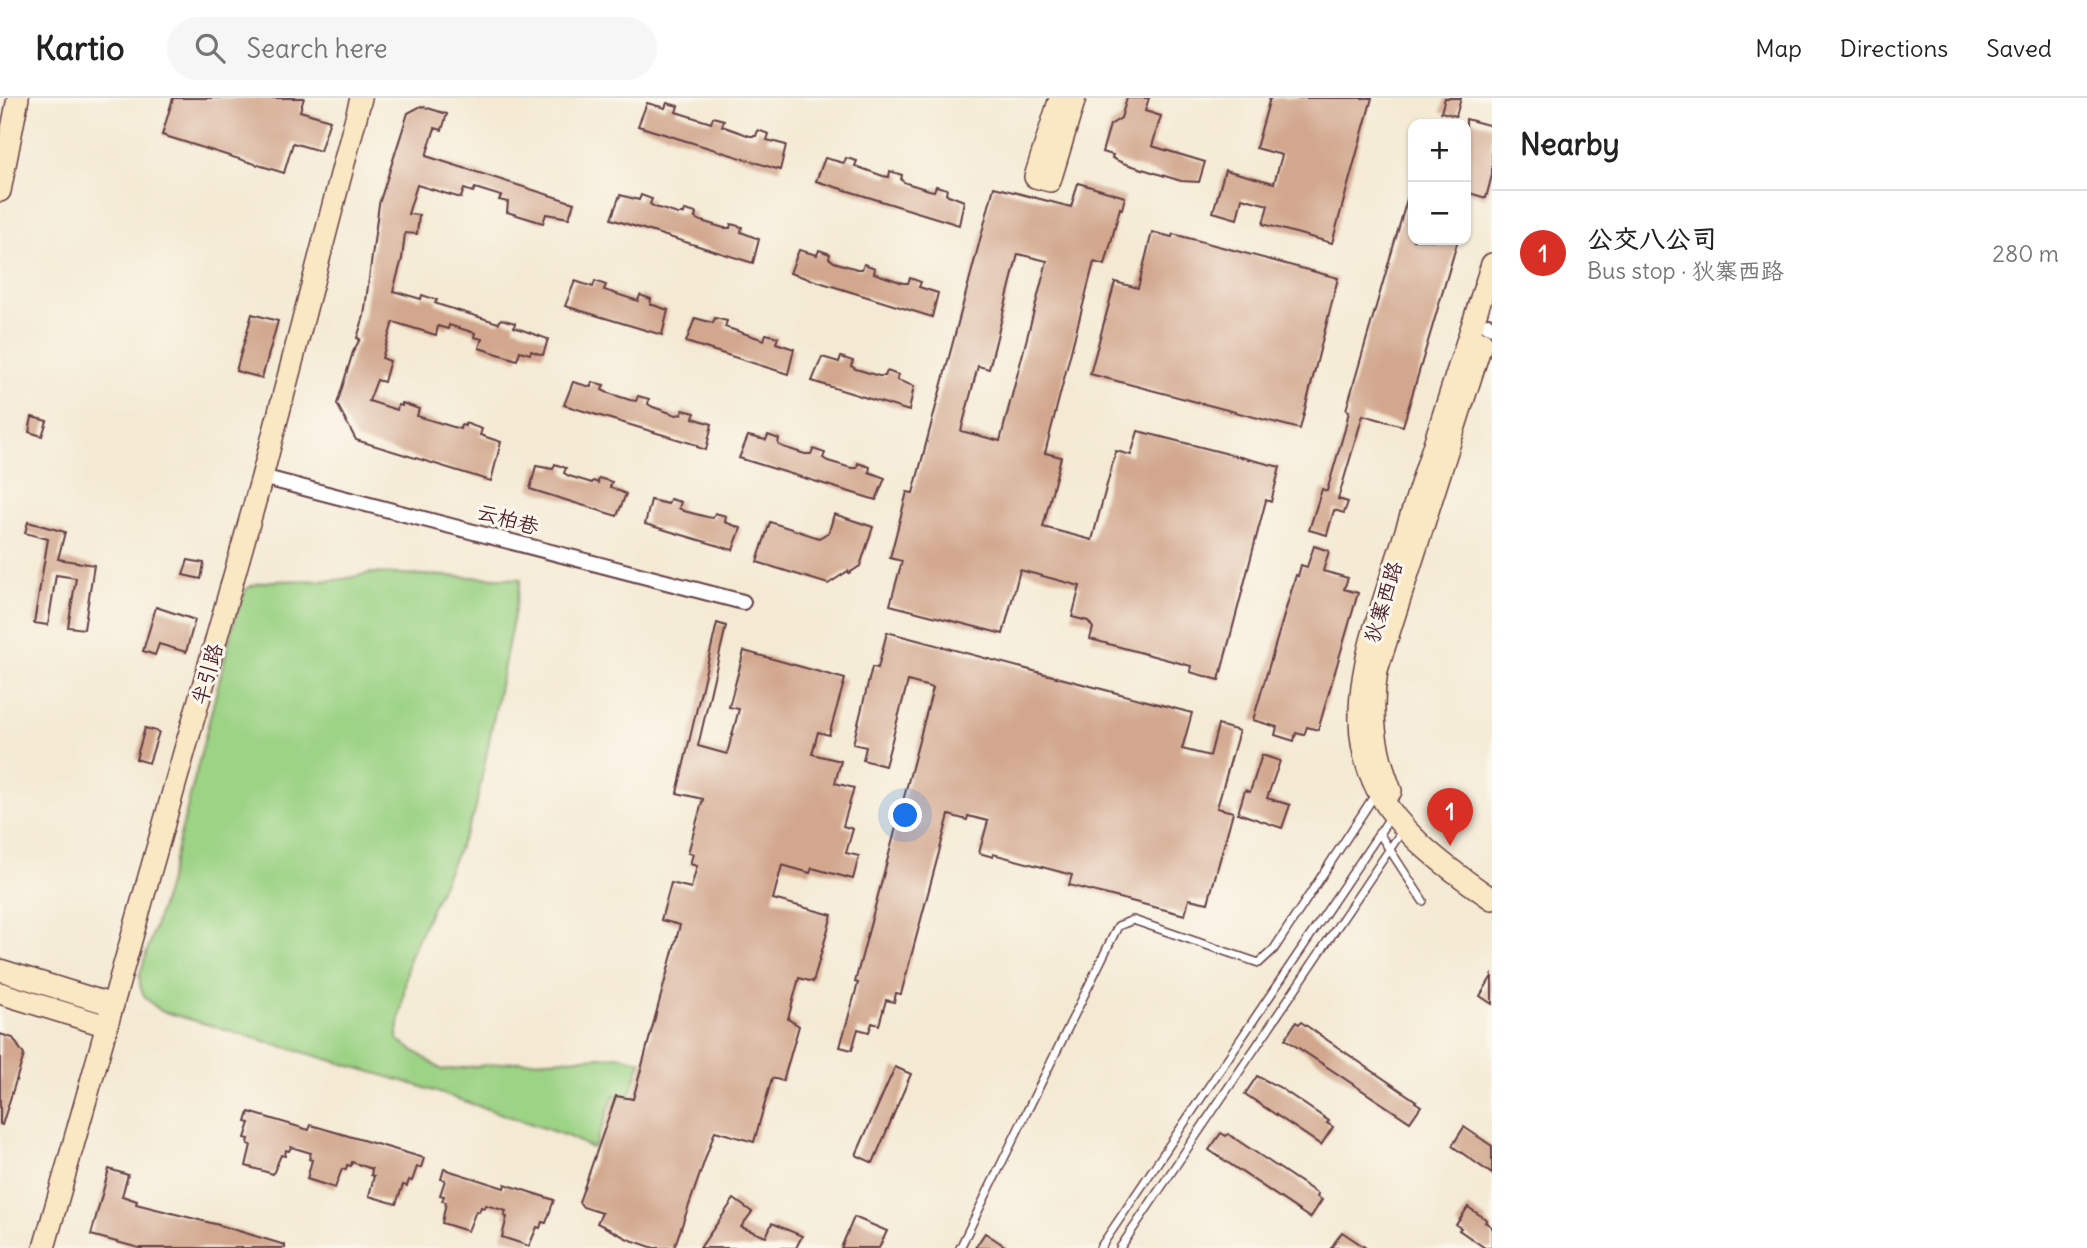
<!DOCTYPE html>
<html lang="en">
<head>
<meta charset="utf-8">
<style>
  :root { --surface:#fff; --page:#f6f6f6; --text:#222; --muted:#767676; --line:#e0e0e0; --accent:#d93025 }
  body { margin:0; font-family:Delius,"LXGW WenKai TC",sans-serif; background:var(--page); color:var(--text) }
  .controls { position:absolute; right:21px; top:21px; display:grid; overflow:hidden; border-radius:14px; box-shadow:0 2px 5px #0004 }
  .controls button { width:63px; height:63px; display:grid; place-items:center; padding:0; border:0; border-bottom:2px solid var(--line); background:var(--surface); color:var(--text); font:35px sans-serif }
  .you { position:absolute; left:906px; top:718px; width:24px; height:24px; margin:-18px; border:5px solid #fff; border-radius:50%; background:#1a73e8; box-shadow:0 0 0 10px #1a73e833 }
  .badge { display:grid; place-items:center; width:46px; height:46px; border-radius:50%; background:var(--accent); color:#fff; font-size:23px; font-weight:700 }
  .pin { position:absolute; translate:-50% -58px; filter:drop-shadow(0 2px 4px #0008) }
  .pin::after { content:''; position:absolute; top:37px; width:24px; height:21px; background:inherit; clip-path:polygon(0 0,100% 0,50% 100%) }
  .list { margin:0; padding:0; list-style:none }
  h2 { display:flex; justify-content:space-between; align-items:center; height:91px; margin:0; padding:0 28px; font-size:30px }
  h2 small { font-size:23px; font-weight:400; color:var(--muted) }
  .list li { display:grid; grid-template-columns:46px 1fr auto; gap:21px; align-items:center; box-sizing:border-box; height:126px; padding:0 28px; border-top:2px solid var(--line) }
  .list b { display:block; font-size:26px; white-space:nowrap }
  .list p { margin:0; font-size:23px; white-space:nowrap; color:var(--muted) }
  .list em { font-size:23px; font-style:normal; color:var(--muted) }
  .icon { flex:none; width:38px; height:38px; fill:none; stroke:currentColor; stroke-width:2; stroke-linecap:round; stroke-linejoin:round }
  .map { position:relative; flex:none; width:1492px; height:1150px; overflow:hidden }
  header { display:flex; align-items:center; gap:42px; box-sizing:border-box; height:98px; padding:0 35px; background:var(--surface); border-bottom:2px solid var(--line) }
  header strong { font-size:33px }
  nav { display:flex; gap:38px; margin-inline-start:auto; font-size:24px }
  .search { width:490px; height:63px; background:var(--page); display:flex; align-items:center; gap:18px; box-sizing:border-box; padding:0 24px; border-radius:38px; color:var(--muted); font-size:26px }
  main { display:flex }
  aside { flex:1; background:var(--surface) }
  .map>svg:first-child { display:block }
  .green { fill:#9cd385; stroke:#737958; stroke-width:2 }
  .building { fill:#d2a78e; fill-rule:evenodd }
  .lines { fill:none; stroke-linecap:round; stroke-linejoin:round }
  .lane-casing { stroke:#643d44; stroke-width:10 }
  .street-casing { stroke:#643d44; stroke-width:18 }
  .secondary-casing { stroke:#643d44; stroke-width:24 }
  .lane { stroke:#fff; stroke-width:7 }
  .street { stroke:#fff; stroke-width:14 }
  .secondary { stroke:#fae7c3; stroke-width:21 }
  .labels { text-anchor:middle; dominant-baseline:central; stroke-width:6; stroke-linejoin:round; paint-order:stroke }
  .street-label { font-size:21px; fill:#4a1f2b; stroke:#fbf7ec }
</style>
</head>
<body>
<header>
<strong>Kartio</strong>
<div class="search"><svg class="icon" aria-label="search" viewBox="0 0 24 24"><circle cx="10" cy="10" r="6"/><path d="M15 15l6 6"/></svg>Search here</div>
<nav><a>Map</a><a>Directions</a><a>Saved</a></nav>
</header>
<main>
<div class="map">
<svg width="1492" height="1150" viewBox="0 0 1492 1150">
  <rect width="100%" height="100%" fill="#fbf7ec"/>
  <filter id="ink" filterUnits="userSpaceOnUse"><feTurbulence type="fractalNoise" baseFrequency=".0143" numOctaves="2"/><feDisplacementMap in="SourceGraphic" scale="14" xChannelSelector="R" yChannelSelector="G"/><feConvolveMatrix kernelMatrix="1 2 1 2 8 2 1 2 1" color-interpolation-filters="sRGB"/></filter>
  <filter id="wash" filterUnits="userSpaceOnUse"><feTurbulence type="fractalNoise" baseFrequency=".00686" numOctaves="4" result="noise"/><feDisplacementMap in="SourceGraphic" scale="28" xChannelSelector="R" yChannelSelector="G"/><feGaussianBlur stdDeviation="1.57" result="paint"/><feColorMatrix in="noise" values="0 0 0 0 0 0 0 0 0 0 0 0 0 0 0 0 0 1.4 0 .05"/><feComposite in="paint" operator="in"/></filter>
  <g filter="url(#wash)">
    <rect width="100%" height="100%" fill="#f4ead4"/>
    <!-- green -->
    <path class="green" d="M372,475L521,481L475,714L409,860L397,941L442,972L513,964L620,958L641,963L629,1000L614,997L595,1047L592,1050L567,1038L413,986L161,913C146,902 138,895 140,876L168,786L234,524L246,492C259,477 313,485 334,482C347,481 359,477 372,475Z"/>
    <g id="blocks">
      <!-- building -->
      <g class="building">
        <polygon points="173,0 304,0 300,13 330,22 320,53 293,45 284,75 162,37"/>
        <polygon points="1127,0 1149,0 1145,13 1161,18 1152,48 1205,64 1199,84 1181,83 1123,65 1112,60 1113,57 1102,54 1110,27 1121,20"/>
        <polygon points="1270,0 1372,0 1332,145 1263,126 1268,107 1242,100 1237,121 1213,114 1225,72 1274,85 1282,57 1256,50"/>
        <polygon points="1445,0 1461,0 1456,18 1441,14"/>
        <polygon points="647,5 665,10 667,5 678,8 676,14 711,25 713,19 724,22 722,28 750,38 756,38 758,32 769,36 767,42 786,47 780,72 638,28"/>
        <polygon points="421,8 447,16 442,32 435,30 426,58 574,105 569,120 546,116 543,125 507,114 508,104 499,102 501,98 475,90 473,94 464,91 461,100 417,87 408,116 419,117 417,136 405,135 402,161 393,193 421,201 422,197 437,202 435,205 440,207 495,224 499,225 501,221 515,225 514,229 548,241 543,257 531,253 530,256 520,253 517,262 479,250 482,241 474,239 475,235 449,227 448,231 438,228 436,237 393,224 382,260 390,263 388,269 384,284 377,282 369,303 397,312 398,307 402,308 402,305 419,311 417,318 460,331 461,327 465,328 465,325 482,331 480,337 501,344 491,383 356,342 337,306 353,254 360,241 357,240 364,218 379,106 408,15"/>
        <polygon points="1466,21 1492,28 1492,77 1486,100 1466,94"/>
        <polygon points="825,60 844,65 846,60 857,63 855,68 883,78 889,79 890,73 902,77 901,82 906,85 929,92 934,93 936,88 947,91 946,96 964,103 959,127 816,83"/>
        <path d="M1078,85L1125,99L1122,111L1120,110L1105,167L1094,164L1045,355L1061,359L1043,429L1092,442L1116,353L1131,357L1138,333L1280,369L1271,404L1266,402L1219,582L1190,574L1191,568L1090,541L1093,530L1088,523L1072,519L1080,488L1020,472L1003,536L890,507L902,463L890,460L907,394L913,395L994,89L1071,109ZM1018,156L1047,163L1000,343L961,333L978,268L989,271Z"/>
        <polygon points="1410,91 1413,91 1413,142 1458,142 1403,328 1363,317 1338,401 1348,404 1344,415 1334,412 1327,437 1309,432 1322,391 1327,393 1345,331 1349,313 1346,312"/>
        <polygon points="620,97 639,102 641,97 652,101 650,106 655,109 678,116 684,116 685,112 696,115 695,120 701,123 724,130 730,130 731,126 742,129 741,134 759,141 753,165 611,121"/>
        <polygon points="1152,134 1172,139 1173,136 1338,180 1300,331 1090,276 1115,184 1138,190"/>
        <polygon points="799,152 817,157 819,152 830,156 829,160 834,164 857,171 862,171 864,166 875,170 874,175 903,185 908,185 910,180 921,184 919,189 938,195 932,219 790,175"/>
        <polygon points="575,183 593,189 595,183 606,187 604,192 638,203 640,197 651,201 650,206 668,212 662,237 565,208"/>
        <polygon points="252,216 278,223 262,280 236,273"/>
        <polygon points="695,220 713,225 715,220 727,223 725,229 764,242 766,236 778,239 776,245 794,251 788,276 686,244"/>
        <polygon points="822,259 839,264 841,259 853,263 851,268 856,271 879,278 885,278 887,273 898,277 897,282 914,288 909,313 812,283"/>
        <polygon points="573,284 591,289 592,284 604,287 602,292 608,295 630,302 636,303 638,298 649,301 648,306 653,309 676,317 682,316 683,312 695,315 693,320 712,326 706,352 697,349 697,347 564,307"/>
        <polygon points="32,319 47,323 42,338 29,334"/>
        <polygon points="768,337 779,341 778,346 783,349 805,356 811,356 813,351 825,355 823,360 828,363 851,370 857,370 858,365 870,369 869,374 885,380 876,402 739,360 748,338 766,342"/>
        <polygon points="555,366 566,370 564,375 569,378 592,385 593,383 598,385 599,380 612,384 610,389 626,396 617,418 530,391 536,368 553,371"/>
        <polygon points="670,401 681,404 679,410 684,413 707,419 713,420 715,415 726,418 725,424 741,430 733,452 645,426 651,402 668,406"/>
        <polygon points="834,416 873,429 860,468 849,475 848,473 828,486 757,464 770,424 819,440 829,434"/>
        <polygon points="28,424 65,434 58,461 94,467 84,531 68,529 76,480 56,477 48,527 34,525 48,441 25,435"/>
        <polygon points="1314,448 1329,453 1323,473 1348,480 1344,491 1358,495 1318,632 1307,629 1304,637 1296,635 1294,643 1275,637 1277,629 1253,622 1296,477 1298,478 1301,467 1307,469"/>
        <polygon points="188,462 204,465 201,481 183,477"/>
        <polygon points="156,509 195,522 186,554 159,546 155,557 143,553"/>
        <polygon points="717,525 726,528 698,648 727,656 739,611 729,609 744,553 845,581 829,637 818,634 812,656 841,663 835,685 854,690 843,728 853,731 846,755 859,758 853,781 812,770 810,775 782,767 773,801 832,817 813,884 799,880 788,921 799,928 783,983 772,980 754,1044 715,1033 674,1150 654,1150 628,1141 597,1125 602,1115 583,1109 579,1104 616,998 633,1001 680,827 661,822 671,785 691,790 697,768 690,766 693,756 688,755 703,701 677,695"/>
        <polygon points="887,534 1192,615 1182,651 1210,658 1218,627 1239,633 1217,710 1233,714 1208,805 1189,801 1185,817 1069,787 1072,777 993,756 993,759 979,755 988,723 968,718 967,722 949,717 901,896 896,895 894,904 886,902 879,927 872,925 869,934 858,931 852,952 840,949 858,885 855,884 933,590 908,583 885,668 863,662 866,649 853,646 872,569 878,570"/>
        <polygon points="145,630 159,634 149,665 136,661"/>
        <polygon points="1262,657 1280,663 1267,700 1290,707 1282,730 1238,715 1245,692 1250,694"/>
        <polygon points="1492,878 1492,906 1480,898"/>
        <polygon points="1296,924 1299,926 1301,924 1416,1003 1415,1004 1421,1008 1410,1024 1285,941"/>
        <polygon points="0,936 13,940 24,957 2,1027 0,1026"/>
        <polygon points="895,969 911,976 873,1065 856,1057"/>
        <polygon points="1257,978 1279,989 1329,1023 1327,1025 1333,1029 1321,1047 1245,996"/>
        <polygon points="249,1014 309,1032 311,1027 424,1060 421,1070 417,1069 412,1083 409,1082 407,1088 403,1087 396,1106 369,1098 374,1078 371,1077 372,1071 352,1064 351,1068 347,1067 346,1072 342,1071 335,1090 307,1081 312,1062 309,1061 311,1055 291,1049 289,1053 286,1052 285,1058 281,1057 273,1076 246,1068 251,1047 248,1046 249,1041 245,1040 250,1025 246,1024"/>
        <polygon points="1464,1029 1492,1048 1492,1076 1452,1048"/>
        <polygon points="1221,1035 1226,1038 1228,1036 1318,1096 1317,1099 1322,1102 1310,1120 1209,1052"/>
        <polygon points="109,1071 128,1077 122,1098 137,1103 136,1106 219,1127 285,1147 285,1150 139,1150 91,1137"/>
        <polygon points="444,1071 504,1090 505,1086 554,1102 546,1125 542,1124 540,1130 537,1129 529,1148 502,1139 507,1119 504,1118 506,1113 486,1107 485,1110 481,1109 479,1114 476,1113 468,1133 442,1125 446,1104 442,1103 444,1098 440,1097 445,1082 441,1081"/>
        <polygon points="734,1101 752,1114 741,1129 766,1139 772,1125 802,1138 796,1150 700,1150"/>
        <polygon points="1468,1109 1487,1122 1485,1124 1492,1129 1492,1150 1485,1150 1459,1132 1461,1130 1456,1127"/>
        <polygon points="854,1119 887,1133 879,1150 841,1150"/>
        <polygon points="1342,1134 1366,1150 1331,1150"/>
        <polygon points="985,1135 1008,1150 975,1150"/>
      </g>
    </g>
  </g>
  <g filter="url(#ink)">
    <use href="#blocks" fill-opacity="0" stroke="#643d44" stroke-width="2"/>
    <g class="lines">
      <defs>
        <g id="lane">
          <polyline points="1379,735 1423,803"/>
          <polyline points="960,1150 1118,828 1133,822 1259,865 1274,851 1376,695"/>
          <polyline points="1100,1150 1391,718"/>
          <polyline points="1120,1150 1404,730"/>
        </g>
        <g id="street">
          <polyline points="1488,227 1492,229"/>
          <polyline points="262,379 743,504"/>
        </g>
        <g id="secondary">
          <polyline points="1060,0 1035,79 1050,83 1075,0"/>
          <polyline points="0,93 18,0"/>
          <path d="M1492,166L1374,532C1334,671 1381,725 1492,801"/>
          <path d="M1391,693C1375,652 1370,616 1377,572L1482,244"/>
          <polyline points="0,872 113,907"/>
          <polyline points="0,895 107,928"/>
          <polyline points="44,1150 262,379 361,0"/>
        </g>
      </defs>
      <!-- lane casing -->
      <use href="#lane" class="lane-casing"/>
      <!-- street casing -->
      <use href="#street" class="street-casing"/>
      <!-- secondary casing -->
      <use href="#secondary" class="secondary-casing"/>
      <!-- lane -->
      <use href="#lane" class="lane"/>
      <!-- street -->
      <use href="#street" class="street"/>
      <!-- secondary -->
      <use href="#secondary" class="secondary"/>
    </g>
  </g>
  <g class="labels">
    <!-- street labels -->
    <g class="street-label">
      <text transform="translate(508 421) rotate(15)">云柏巷</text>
      <text transform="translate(1383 504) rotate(-73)">狄寨西路</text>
      <text transform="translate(207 576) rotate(-74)">半引路</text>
    </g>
  </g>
</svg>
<div class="controls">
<button>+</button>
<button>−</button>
</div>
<div class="you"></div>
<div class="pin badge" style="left:1450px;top:748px">1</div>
</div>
<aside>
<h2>Nearby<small></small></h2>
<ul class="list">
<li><span class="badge">1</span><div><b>公交八公司</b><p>Bus stop · 狄寨西路</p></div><em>280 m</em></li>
</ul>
</aside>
</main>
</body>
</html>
